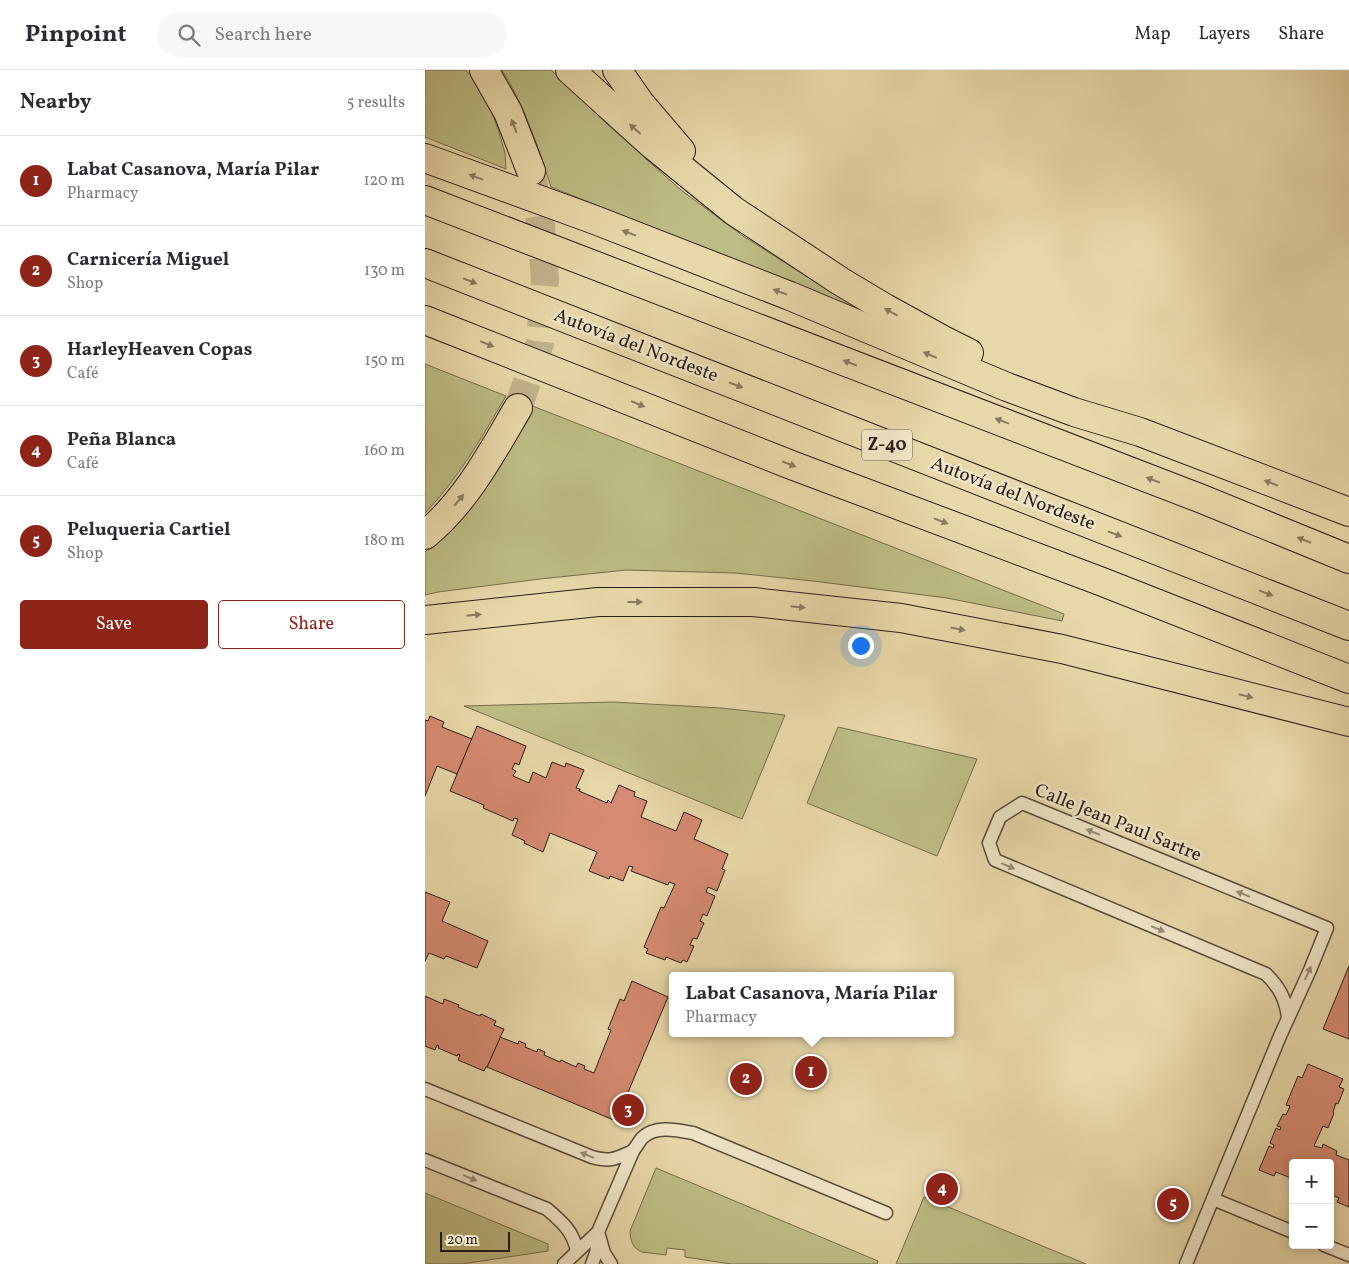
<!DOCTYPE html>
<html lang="en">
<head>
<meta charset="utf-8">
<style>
  :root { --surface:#fff; --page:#f7f7f7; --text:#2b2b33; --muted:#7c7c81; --line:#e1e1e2; --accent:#8f2418 }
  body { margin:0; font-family:Vollkorn,serif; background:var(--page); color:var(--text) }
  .controls { position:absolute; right:15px; bottom:15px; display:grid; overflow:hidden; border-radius:5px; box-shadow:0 2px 12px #0003 }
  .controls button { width:45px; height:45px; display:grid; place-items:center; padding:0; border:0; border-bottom:1px solid var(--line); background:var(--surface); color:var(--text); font:25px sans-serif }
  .scale { position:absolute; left:15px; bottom:12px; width:70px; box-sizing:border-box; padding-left:5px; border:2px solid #2a1e19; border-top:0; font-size:14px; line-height:18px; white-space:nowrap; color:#2a1e19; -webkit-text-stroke:4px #f0e6c7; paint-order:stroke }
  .you { position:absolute; left:435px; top:575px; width:18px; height:18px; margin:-12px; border:4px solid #fff; border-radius:50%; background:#1a73e8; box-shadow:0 0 0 8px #1a73e833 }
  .badge { display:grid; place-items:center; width:32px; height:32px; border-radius:50%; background:var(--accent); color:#fff; font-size:16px; font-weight:700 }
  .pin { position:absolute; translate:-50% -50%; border:2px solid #fff; box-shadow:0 1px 5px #0006 }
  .popup { position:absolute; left:244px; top:902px; width:285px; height:65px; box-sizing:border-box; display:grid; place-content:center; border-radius:5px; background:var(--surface); filter:drop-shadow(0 1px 4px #0005); font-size:16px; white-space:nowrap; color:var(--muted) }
  .popup b { font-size:19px; color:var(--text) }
  .popup::after { content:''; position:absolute; left:50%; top:100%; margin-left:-10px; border:10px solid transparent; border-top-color:var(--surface) }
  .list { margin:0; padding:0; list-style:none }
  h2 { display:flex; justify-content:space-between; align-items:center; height:65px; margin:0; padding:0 20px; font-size:21px }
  h2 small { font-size:16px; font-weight:400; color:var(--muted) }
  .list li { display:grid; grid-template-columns:32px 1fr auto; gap:15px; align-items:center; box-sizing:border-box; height:90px; padding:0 20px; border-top:1px solid var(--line) }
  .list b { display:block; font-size:19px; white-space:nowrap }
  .list p { margin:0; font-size:16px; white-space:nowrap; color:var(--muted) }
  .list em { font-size:16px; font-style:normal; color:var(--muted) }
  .actions { display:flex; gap:10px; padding:15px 20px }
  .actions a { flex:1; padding:11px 0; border:1px solid var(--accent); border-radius:5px; text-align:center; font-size:18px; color:var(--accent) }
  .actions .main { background:var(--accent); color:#fff }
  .icon { flex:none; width:28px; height:28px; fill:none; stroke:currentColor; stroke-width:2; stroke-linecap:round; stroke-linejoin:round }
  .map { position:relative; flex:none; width:924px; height:1194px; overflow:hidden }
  header { display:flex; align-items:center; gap:30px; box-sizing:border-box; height:70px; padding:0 25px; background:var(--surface); border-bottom:1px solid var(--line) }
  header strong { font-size:24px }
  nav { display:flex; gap:28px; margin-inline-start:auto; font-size:18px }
  .search { width:350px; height:45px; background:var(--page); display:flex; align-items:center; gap:12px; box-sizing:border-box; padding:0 18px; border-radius:28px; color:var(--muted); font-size:19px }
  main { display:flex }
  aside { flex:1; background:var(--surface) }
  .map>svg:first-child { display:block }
  .green { fill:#bdbc84; stroke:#746d4e }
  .building { fill:#d58b71; stroke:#2a1e19 }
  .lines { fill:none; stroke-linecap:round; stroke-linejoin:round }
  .highway-tunnel { stroke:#c2b38c; stroke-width:28; stroke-dasharray:28 14; stroke-linecap:butt }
  .lane-casing { stroke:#5a4c3d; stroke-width:15 }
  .highway-casing { stroke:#2a1e19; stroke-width:30 }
  .lane { stroke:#f0e6c7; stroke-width:12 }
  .highway { stroke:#e8d8a9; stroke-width:28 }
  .oneway { fill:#897b61 }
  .oneway2 { fill:#978c79 }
  .labels { text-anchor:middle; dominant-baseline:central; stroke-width:5; stroke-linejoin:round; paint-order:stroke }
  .shield { fill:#f0e6c7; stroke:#655a4d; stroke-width:1 }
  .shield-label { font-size:18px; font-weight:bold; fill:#2a1e19 }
  .street-label { font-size:19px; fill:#2a1e19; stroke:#f0e6c7 }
</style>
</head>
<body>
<header>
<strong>Pinpoint</strong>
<div class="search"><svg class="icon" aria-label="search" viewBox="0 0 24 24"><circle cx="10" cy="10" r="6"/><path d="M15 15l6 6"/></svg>Search here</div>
<nav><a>Map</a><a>Layers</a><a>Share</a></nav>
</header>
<main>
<aside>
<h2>Nearby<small>5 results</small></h2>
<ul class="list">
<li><span class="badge">1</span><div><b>Labat Casanova, María Pilar</b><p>Pharmacy</p></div><em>120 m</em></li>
<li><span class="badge">2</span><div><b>Carnicería Miguel</b><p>Shop</p></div><em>130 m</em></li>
<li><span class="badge">3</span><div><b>HarleyHeaven Copas</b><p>Café</p></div><em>150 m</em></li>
<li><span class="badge">4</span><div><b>Peña Blanca</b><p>Café</p></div><em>160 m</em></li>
<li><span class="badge">5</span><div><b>Peluqueria Cartiel</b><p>Shop</p></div><em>180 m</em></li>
</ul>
<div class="actions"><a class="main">Save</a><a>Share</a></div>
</aside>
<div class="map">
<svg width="924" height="1194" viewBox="0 0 924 1194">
  <rect width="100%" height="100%" fill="#e8d8a9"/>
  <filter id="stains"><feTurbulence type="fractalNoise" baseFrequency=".004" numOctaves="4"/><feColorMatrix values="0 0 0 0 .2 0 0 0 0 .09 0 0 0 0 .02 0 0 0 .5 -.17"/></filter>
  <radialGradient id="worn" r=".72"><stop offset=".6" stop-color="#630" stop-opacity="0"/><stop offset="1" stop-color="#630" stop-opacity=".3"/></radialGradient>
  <!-- green -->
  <g class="green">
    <polygon points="0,0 41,0 61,26 74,62 80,83 81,99 0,67"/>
    <path d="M77,0H126L182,54L256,120L318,166L433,239L126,117C113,77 100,37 77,0Z"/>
    <path d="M0,294L81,326C57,367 33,409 0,443Z"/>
    <polygon points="105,335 639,544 637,551 522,528 388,511 310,503 201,500 115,509 13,522 0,525 0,482 38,445 76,395 91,368"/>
    <polygon points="188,632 296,638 360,645 317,749 39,636"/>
    <polygon points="413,657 552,689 512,786 382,733"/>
    <path d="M231,1098L453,1191L452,1194H306L260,1187V1180L242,1178L241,1185L217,1182C208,1179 205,1170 205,1161Z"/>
    <polygon points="0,1123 123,1174 123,1181 37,1194 0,1194"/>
    <polygon points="499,1127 661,1194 471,1194"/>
  </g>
  <!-- building -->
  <g class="building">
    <polygon points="5,646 19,652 17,657 47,669 32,704 12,696 0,726 0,650 3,651"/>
    <polygon points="52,656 101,676 94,695 90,693 87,699 91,701 88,706 104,713 108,702 121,708 127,692 140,697 141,693 159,700 151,718 155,719 154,721 182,733 183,730 186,733 194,715 210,722 209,726 222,731 216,747 251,761 259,742 277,750 269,769 303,784 297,799 300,800 292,821 283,817 281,822 290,826 282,846 278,844 275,851 279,853 272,869 268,868 265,875 269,876 262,892 258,890 256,893 241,887 240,890 221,883 223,879 219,877 236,837 239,838 250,814 244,812 243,815 206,801 208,797 204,796 198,811 185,806 184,809 164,801 172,782 125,763 118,782 99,773 100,771 87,765 93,749 89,748 88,751 58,738 59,735 25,721"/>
    <polygon points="0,822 25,832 17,851 63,871 52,898 21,886 19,889 4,883 0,891"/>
    <polygon points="924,896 924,969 898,959"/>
    <polygon points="207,911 243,927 191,1051 62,997 75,967 93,974 94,971 101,974 100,977 112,982 113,979 120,982 119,985 135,992 136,990 151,997 153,993 160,996 159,999 169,1003 186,960 183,959 195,929 199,931"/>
    <polygon points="0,926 18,934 19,929 34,935 33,937 55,946 56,944 71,951 69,955 79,959 62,997 61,997 59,1001 33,990 35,985 33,984 32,986 13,978 14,976 12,975 10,980 0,976"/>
    <polygon points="883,994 918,1009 914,1017 919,1019 913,1034 911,1033 908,1042 909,1043 903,1058 898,1056 889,1076 897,1078 898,1074 912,1081 911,1085 924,1090 924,1137 912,1132 914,1128 905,1124 905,1093 868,1093 868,1109 851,1102 849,1106 834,1100 844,1076 848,1078 849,1075 845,1073 851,1058 855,1060 856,1057 852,1056 858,1044 861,1045 865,1036 861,1035 873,1006 877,1008"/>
  </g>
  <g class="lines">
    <!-- highway-tunnel -->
    <polyline class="highway-tunnel" points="93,338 115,273 120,210 116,156 107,106"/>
    <defs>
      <g id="lane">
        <path d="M0,1019L167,1087C186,1092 190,1089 208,1081"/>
        <path d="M0,1090L122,1139C137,1152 148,1161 152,1181"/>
        <polyline points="788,1129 868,1162"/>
        <polyline points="173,1162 179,1183 186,1194"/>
        <polyline points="899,1175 924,1185"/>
        <path d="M139,1194L173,1162L208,1081C211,1077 214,1072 217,1068C230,1055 252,1060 268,1063L461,1143"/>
        <polyline points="167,1194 171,1183 173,1170"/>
        <path d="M761,1194L855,966L885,900L902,858L597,733L575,747L564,773L570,790L841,904C854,917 861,929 863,948"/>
      </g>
      <g id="highway">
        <polyline points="59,0 83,42 106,101"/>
        <polyline points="145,0 229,76 309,141 415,211 460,238 518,270 544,283"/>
        <polyline points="192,0 215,33 256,81"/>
        <polyline points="0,88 170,150 365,226 582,317 649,342 715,362 924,442"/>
        <polyline points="0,130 777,429 924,489"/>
        <polyline points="0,193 924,556"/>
        <polyline points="0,250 369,396 675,511 924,609"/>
        <path d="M0,465C41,432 67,382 93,338"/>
        <polyline points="0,550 173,532 328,532 476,548 637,579 924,652"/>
      </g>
    </defs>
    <!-- lane casing -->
    <use href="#lane" class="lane-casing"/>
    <!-- highway casing -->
    <use href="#highway" class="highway-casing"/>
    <!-- lane -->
    <use href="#lane" class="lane"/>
    <!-- highway -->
    <use href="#highway" class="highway"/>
  </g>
  <!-- one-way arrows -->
  <defs><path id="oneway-solid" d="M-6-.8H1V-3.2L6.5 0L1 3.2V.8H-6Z" transform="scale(1.25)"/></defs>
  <g class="oneway">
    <use href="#oneway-solid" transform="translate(89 56) rotate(-111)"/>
    <use href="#oneway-solid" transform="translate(210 59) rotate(-138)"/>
    <use href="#oneway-solid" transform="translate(51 107) rotate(-160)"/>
    <use href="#oneway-solid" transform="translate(204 163) rotate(-159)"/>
    <use href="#oneway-solid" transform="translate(45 211) rotate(21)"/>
    <use href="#oneway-solid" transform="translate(355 222) rotate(-159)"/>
    <use href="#oneway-solid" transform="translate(466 242) rotate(-151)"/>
    <use href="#oneway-solid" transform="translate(62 274) rotate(22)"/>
    <use href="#oneway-solid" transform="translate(505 285) rotate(-157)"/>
    <use href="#oneway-solid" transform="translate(425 293) rotate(-159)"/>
    <use href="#oneway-solid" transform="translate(311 315) rotate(21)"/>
    <use href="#oneway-solid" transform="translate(213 334) rotate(22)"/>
    <use href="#oneway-solid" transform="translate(577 351) rotate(-159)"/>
    <use href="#oneway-solid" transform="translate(364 394) rotate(21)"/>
    <use href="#oneway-solid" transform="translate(728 410) rotate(-159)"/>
    <use href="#oneway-solid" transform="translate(846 413) rotate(-159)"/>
    <use href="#oneway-solid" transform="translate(34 430) rotate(-50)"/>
    <use href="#oneway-solid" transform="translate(516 451) rotate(21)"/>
    <use href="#oneway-solid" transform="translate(690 464) rotate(21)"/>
    <use href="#oneway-solid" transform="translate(879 470) rotate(-158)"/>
    <use href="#oneway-solid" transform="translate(841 523) rotate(21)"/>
    <use href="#oneway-solid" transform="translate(210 532)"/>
    <use href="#oneway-solid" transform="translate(373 537) rotate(6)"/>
    <use href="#oneway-solid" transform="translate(49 545) rotate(-6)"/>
    <use href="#oneway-solid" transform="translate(533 559) rotate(11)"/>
    <use href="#oneway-solid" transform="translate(821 626) rotate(14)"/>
  </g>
  <g class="oneway2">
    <use href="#oneway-solid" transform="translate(668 762) rotate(-158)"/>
    <use href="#oneway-solid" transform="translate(583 796) rotate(23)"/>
    <use href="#oneway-solid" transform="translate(818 824) rotate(-158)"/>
    <use href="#oneway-solid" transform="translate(733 859) rotate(23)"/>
    <use href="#oneway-solid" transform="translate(883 903) rotate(-66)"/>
    <use href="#oneway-solid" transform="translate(162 1085) rotate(-158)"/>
    <use href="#oneway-solid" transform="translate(45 1108) rotate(22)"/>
  </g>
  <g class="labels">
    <!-- shield labels -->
    <rect class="shield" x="437" y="359.5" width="50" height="31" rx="4"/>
    <g class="shield-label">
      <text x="462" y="375">Z-40</text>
    </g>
    <!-- street labels -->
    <g class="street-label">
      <text transform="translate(211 276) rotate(21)">Autovía del Nordeste</text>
      <text transform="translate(588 424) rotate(21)">Autovía del Nordeste</text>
      <text transform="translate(693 753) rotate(22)">Calle Jean Paul Sartre</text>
    </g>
  </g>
  <rect width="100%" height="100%" filter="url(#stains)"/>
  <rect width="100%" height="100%" fill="url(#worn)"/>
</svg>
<div class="controls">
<button>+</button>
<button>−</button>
</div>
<div class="scale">20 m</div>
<div class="you"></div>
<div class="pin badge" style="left:386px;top:1002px">1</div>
<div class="popup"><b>Labat Casanova, María Pilar</b>Pharmacy</div>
<div class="pin badge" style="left:321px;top:1009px">2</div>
<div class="pin badge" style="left:203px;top:1040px">3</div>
<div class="pin badge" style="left:517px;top:1119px">4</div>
<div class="pin badge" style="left:748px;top:1134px">5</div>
</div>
</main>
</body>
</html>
